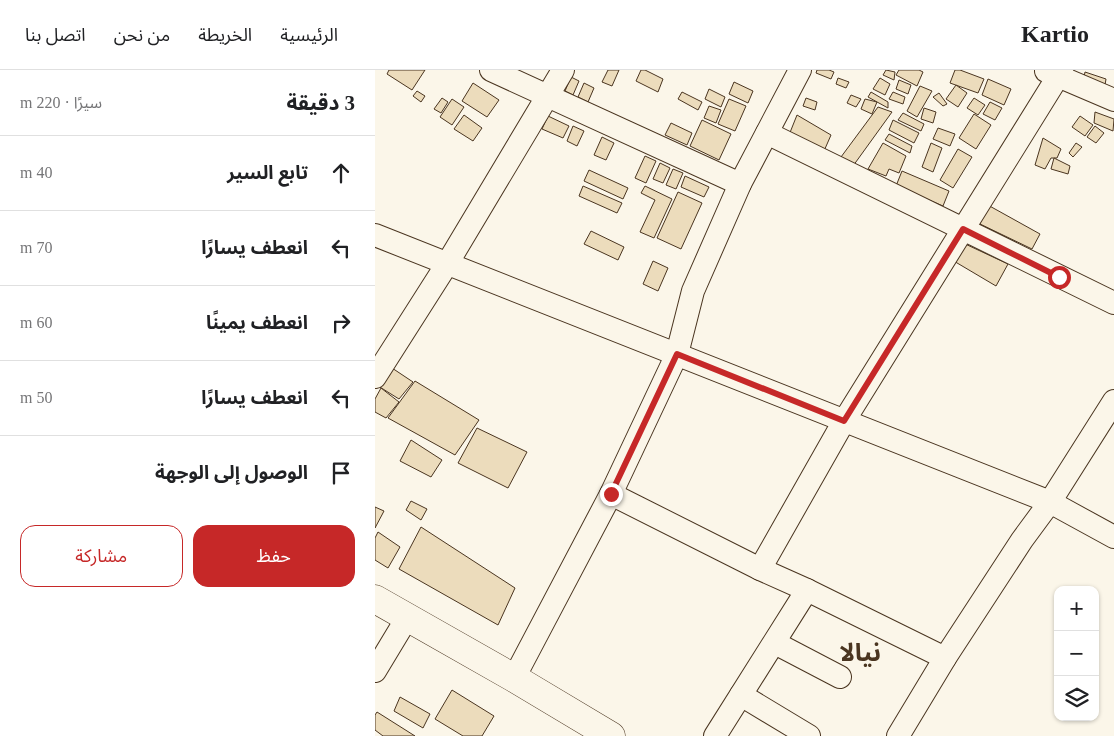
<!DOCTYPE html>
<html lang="ar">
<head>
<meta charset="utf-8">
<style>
  :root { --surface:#fff; --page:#f6f6f6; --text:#202124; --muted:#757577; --line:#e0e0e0; --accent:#c62828 }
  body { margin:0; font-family:"Times New Roman","Noto Sans Arabic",serif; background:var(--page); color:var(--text); direction:rtl }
  .controls { position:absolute; right:15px; bottom:15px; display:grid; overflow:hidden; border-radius:10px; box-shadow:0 1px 4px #0004 }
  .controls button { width:45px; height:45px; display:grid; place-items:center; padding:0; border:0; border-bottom:1px solid var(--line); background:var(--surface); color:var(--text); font:25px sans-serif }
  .stop { position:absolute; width:15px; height:15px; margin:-11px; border:4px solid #c62828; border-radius:50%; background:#fff }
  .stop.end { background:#c62828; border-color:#fff; box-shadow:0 1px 5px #0008 }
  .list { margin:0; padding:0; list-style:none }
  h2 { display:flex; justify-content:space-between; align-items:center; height:65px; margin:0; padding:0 20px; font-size:21px }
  h2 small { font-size:16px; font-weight:400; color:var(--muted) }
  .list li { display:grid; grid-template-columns:32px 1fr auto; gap:15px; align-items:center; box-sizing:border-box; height:75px; padding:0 20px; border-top:1px solid var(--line) }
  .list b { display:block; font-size:19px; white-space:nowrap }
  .list em { font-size:16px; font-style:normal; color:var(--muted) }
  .actions { display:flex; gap:10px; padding:15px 20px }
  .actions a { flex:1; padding:11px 0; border:1px solid var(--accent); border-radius:15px; text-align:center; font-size:18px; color:var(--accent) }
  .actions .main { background:var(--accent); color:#fff }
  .icon { flex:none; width:28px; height:28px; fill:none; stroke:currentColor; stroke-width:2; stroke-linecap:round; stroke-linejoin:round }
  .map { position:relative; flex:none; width:739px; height:666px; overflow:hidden; direction:ltr }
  header { display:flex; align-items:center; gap:30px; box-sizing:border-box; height:70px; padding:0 25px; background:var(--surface); border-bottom:1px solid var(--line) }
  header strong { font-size:24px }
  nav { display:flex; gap:28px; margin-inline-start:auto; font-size:18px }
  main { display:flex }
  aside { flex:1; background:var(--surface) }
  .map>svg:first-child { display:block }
  .building { fill:#ecdcbc; stroke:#4a3520 }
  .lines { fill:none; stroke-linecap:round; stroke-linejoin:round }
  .minor-casing { stroke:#4a3520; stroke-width:24 }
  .major-casing { stroke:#4a3520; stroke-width:29 }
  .minor { stroke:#fbf6e9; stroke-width:22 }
  .major { stroke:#fbf6e9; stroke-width:28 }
  .route { stroke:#c62828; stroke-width:6 }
  .labels { text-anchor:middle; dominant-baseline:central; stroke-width:4; stroke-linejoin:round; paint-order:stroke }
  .town-label { font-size:25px; font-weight:bold; fill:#4a3520; stroke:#fbf6e9 }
</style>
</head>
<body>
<header>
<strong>Kartio</strong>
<nav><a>الرئيسية</a><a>الخريطة</a><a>من نحن</a><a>اتصل بنا</a></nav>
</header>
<main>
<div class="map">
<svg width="739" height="666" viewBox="0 0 739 666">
  <rect width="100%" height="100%" fill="#fbf6e9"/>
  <!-- building -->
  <g class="building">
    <polygon points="14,0 50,0 37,20 12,4"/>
    <polygon points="233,0 244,0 237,16 227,12"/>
    <polygon points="266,0 270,0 288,9 283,22 261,11"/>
    <polygon points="442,0 454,0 459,2 456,9 441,3"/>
    <polygon points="511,0 520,2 519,10 508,5"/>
    <polygon points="524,0 544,0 548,2 542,16 521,5"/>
    <polygon points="580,0 585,0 609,9 603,23 575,13"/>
    <polygon points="710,2 731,9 730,15 709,7"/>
    <polygon points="196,7 204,11 198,25 190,21"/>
    <polygon points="463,8 474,12 471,18 461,14"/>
    <polygon points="505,8 515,14 510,25 498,19"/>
    <polygon points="613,9 636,19 629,35 607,25"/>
    <polygon points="524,10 536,15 533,24 521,19"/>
    <polygon points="359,12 378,21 373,33 354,24"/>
    <polygon points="98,13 124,30 112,47 87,31"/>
    <polygon points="209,13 219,18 213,32 203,27"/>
    <polygon points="581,15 592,23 583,37 571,29"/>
    <polygon points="545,16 557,21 542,47 532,41"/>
    <polygon points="334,19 350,27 346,37 330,29"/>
    <polygon points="42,21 50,26 46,32 38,26"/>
    <polygon points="307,22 327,32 323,40 303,29"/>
    <polygon points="496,22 513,32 513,38 493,27"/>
    <polygon points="518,22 530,27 528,34 514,29"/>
    <polygon points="564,23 572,34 568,36 558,27"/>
    <polygon points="476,25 486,29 481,37 472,33"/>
    <polygon points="67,28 73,32 66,43 59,39"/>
    <polygon points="431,28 442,32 440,40 428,36"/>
    <polygon points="599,28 610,35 603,45 592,38"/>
    <polygon points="77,29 89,37 77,55 65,47"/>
    <polygon points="354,29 371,36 360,61 343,54"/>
    <polygon points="490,29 502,32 497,44 486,39"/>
    <polygon points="615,32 627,38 620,50 608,44"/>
    <polygon points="334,36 346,40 341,53 329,48"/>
    <polygon points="503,37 517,42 478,96 466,87"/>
    <polygon points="549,38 561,42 558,53 546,49"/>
    <polygon points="720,42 739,49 738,61 719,53"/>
    <polygon points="528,43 549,54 546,61 523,50"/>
    <polygon points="599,44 616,55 601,79 584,68"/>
    <polygon points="89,45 107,58 98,71 79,59"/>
    <polygon points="422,45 456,65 449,81 414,65"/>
    <polygon points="173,46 194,56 188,68 167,59"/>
    <polygon points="705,46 718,55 710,66 697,57"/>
    <polygon points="327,50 356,64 344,90 315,76"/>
    <polygon points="518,50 544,63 539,73 514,60"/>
    <polygon points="296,53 317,63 312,75 290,65"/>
    <polygon points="198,56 209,61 202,76 192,71"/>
    <polygon points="720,56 729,63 721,73 712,67"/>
    <polygon points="563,58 580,64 575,76 558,69"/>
    <polygon points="514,64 537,76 535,83 510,70"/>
    <polygon points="227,67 239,73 231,90 219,85"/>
    <polygon points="668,68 686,79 682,88 676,88 670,99 660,95"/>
    <polygon points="508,73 531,86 524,103 514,99 511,106 493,99"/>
    <polygon points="556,73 567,78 558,102 547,97"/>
    <polygon points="701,73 707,77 698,87 694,83"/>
    <polygon points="583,79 597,87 578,118 565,110"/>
    <polygon points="270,86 281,91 271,113 260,108"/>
    <polygon points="679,88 695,96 693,104 676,99"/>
    <polygon points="285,93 295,98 288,113 278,109"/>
    <polygon points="298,99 308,103 301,119 291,115"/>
    <polygon points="214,100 253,118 248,129 209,111"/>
    <polygon points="527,101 574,121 568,136 521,116"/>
    <polygon points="310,106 334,117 329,127 306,117"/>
    <polygon points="208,116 247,133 242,143 204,126"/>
    <polygon points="270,116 297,129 279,168 265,162 280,130 266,123"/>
    <polygon points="303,122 327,133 306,179 282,168"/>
    <polygon points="611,134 665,164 657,179 605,154"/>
    <polygon points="216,161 249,177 243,190 209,174"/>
    <polygon points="586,172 633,194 621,216 572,187"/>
    <polygon points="278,191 293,198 283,221 268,214"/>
    <polygon points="11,294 38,312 24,329 0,314"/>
    <polygon points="40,311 104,350 80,385 13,348"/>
    <polygon points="6,318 24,332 11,348 0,342 0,329"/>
    <polygon points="102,358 152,382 133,418 83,393"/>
    <polygon points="36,370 67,390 56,407 25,391"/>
    <polygon points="36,431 52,439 46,450 31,440"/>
    <polygon points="0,437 9,441 0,458"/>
    <polygon points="46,457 140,518 123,555 24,499"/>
    <polygon points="3,462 25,477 13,498 0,490 0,468"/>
    <polygon points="77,620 119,646 107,666 88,666 60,649"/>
    <polygon points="25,627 55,644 48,658 19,641"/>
    <polygon points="2,642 40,666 8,666 0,660 0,645"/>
  </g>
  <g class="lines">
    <defs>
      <g id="minor">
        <polyline points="116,0 365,114"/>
        <polyline points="671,1 739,30"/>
        <polyline points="392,63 739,233"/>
        <polyline points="0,165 675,432 739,467"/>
        <polyline points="0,307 72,194 188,0"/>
        <polyline points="236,424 385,499 432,520 570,588"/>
        <polyline points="385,499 469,351 687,0"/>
        <polyline points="400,573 465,607"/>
        <polyline points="0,601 32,548"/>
        <polyline points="139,608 236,424 302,284 318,221 365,114 425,0"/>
        <polyline points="366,625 434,666"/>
        <polyline points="340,666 432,520"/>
        <polyline points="523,666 570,588 647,470 675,432 739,331"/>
      </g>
      <polyline id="major" points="0,529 139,608 236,666"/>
    </defs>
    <!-- minor casing -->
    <use href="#minor" class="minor-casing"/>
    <!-- major casing -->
    <use href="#major" class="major-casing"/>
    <!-- minor -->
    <use href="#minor" class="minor"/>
    <!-- major -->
    <use href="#major" class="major"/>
  </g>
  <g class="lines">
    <!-- route -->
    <polyline class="route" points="236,424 302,284 469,351 588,159 684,207"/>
  </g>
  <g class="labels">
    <!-- town labels -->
    <g class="town-label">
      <text x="485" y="582">نيالا</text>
    </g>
  </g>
</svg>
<div class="controls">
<button>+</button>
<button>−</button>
<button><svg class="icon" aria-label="layers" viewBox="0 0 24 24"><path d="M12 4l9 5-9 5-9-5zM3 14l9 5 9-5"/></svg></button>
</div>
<div class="stop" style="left:684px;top:207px"></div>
<div class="stop end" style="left:236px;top:424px"></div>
</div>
<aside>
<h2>3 دقيقة<small>سيرًا · 220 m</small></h2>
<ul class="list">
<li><svg class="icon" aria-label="ahead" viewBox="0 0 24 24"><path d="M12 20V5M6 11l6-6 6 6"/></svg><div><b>تابع السير</b></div><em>40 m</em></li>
<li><svg class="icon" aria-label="left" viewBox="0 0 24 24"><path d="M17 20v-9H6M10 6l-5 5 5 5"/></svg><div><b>انعطف يسارًا</b></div><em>70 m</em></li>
<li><svg class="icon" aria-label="right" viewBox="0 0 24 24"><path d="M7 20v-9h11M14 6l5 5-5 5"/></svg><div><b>انعطف يمينًا</b></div><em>60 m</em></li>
<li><svg class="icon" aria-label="left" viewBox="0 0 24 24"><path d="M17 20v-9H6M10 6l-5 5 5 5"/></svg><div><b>انعطف يسارًا</b></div><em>50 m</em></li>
<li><svg class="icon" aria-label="arrive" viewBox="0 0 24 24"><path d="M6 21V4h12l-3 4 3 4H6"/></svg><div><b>الوصول إلى الوجهة</b></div></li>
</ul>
<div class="actions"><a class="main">حفظ</a><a>مشاركة</a></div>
</aside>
</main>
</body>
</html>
